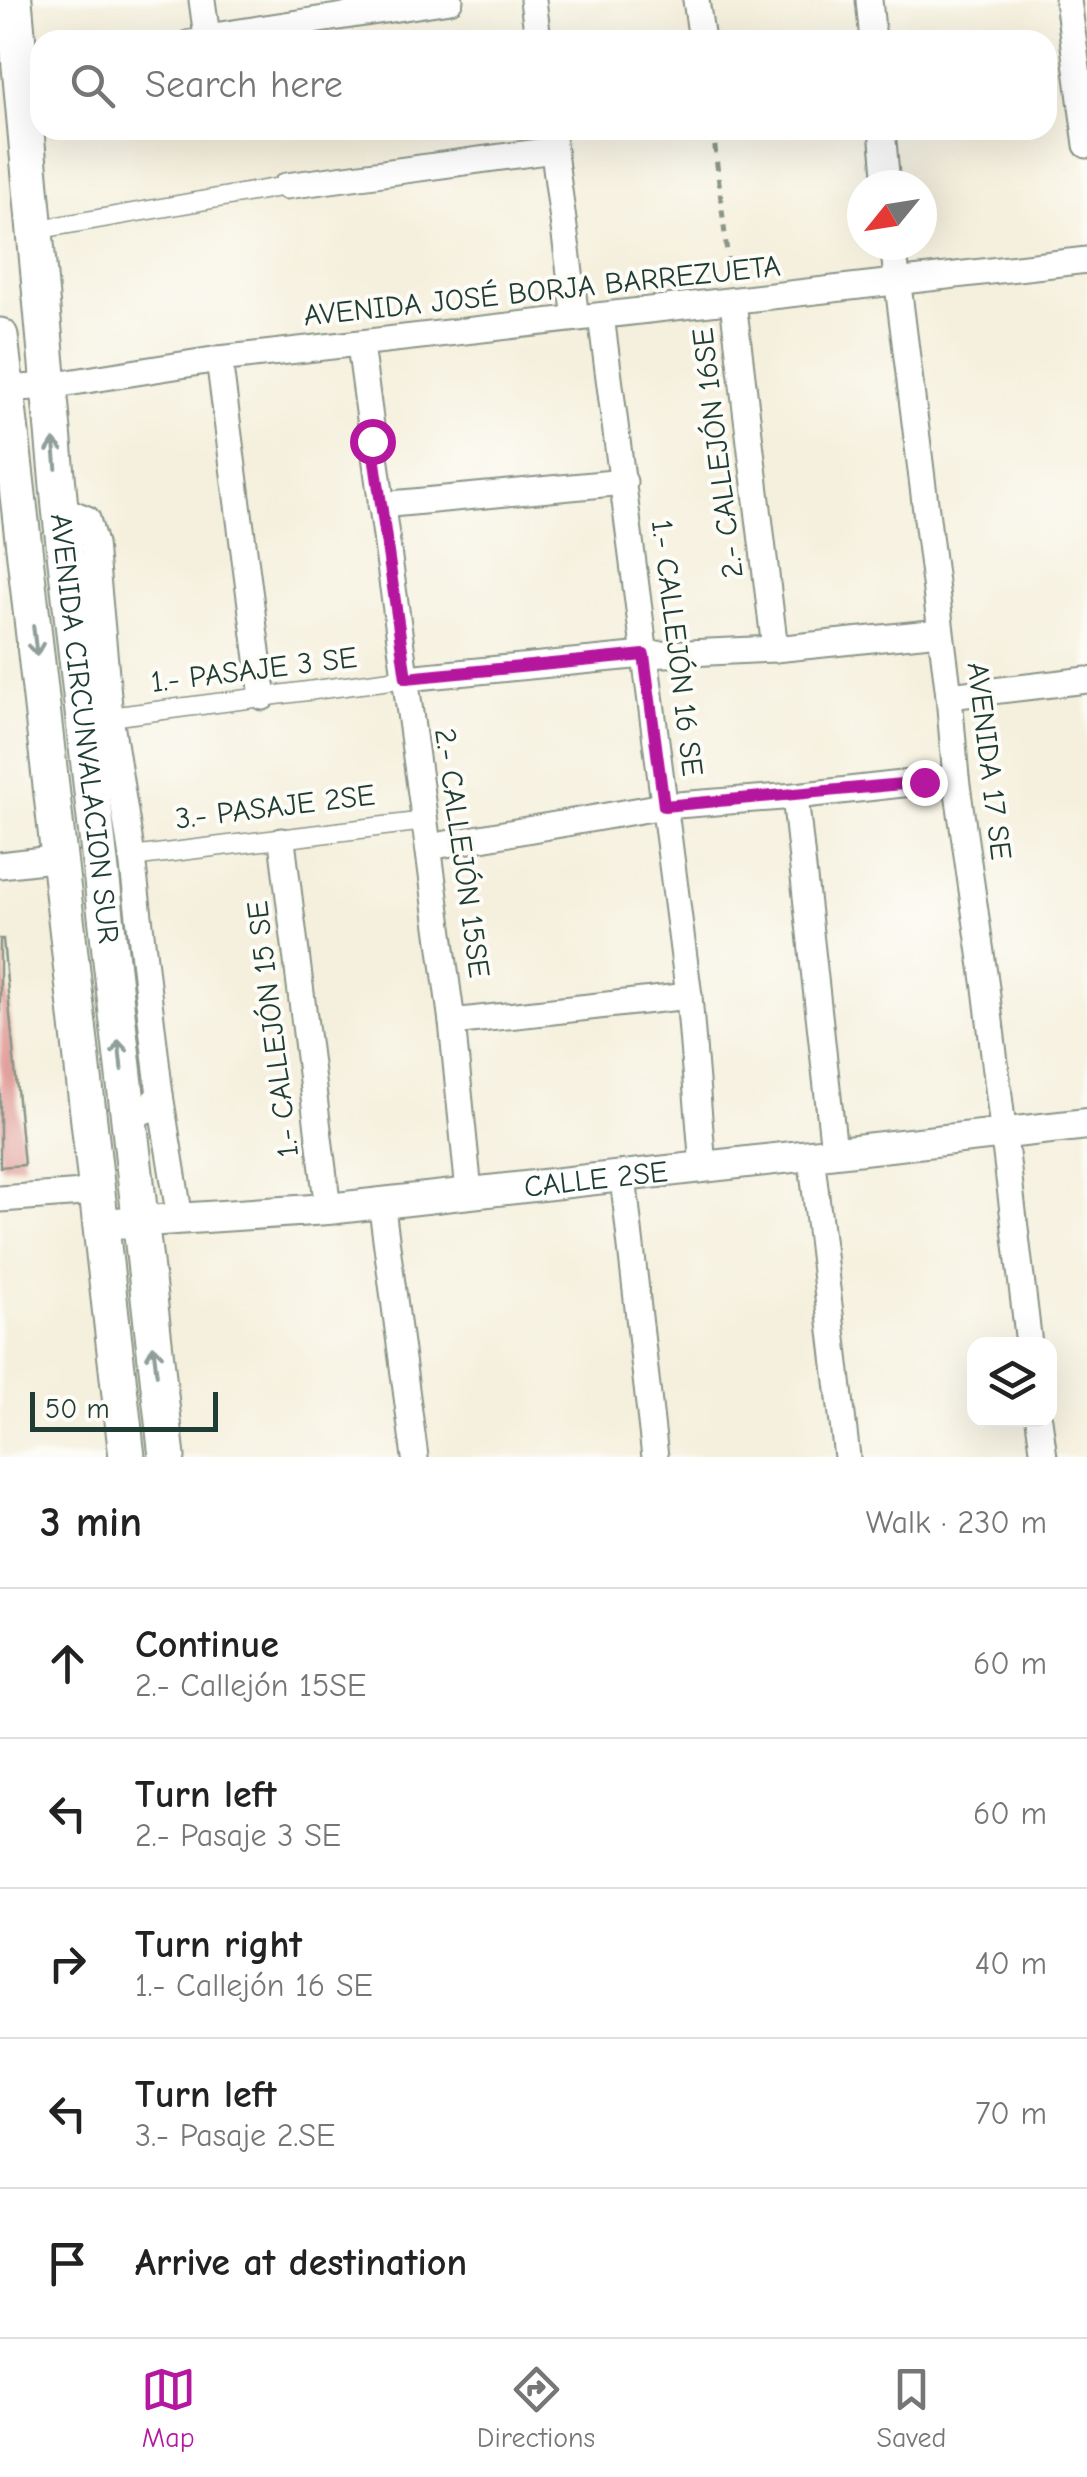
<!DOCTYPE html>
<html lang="en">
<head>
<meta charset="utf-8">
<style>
  :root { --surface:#fff; --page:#f2f2f2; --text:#222; --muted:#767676; --line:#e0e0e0; --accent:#b5179e }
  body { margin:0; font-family:"Comic Neue",sans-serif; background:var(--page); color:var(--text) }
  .controls { position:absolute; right:30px; bottom:30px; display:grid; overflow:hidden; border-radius:20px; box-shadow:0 10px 40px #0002 }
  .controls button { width:90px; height:90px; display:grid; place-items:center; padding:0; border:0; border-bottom:2px solid var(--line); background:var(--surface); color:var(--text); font:50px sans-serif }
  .compass { position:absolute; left:847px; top:170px; width:90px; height:90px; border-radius:50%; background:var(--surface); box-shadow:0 10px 40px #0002; rotate:240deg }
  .scale { position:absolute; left:30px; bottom:25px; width:188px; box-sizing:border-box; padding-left:10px; border:5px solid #1f3d34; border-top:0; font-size:28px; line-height:35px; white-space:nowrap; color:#1f3d34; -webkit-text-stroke:8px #fdfcf7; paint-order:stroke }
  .stop { position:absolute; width:30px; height:30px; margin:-22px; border:8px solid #b5179e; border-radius:50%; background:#fff }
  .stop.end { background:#b5179e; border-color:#fff; box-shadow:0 2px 10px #0008 }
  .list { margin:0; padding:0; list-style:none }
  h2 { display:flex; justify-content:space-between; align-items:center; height:130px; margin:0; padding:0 40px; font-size:42px }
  h2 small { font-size:32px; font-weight:400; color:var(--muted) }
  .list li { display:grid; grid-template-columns:65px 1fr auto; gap:30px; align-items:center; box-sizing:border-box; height:150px; padding:0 40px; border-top:2px solid var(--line) }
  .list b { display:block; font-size:38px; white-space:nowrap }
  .list p { margin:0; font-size:32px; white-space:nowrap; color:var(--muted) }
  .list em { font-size:32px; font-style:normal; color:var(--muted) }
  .icon { flex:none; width:55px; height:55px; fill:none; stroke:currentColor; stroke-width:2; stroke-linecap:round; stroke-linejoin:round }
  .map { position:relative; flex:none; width:1087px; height:1457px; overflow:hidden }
  .search { position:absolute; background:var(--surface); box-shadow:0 10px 40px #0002; left:30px; right:30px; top:30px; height:110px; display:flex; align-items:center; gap:25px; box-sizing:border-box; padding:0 35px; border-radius:30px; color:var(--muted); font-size:38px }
  .sheet { height:880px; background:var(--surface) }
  nav { display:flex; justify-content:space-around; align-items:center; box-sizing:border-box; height:140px; border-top:2px solid var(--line); background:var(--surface); font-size:28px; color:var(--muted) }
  nav a { display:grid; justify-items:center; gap:5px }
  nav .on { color:var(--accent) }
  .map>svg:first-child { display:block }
  .building { fill:#dd928e }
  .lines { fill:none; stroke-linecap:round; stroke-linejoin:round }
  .pedestrian-casing { stroke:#8a9688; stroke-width:21 }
  .minor-casing { stroke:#8a9688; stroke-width:29 }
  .tertiary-casing { stroke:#8a9688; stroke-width:34 }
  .secondary-casing { stroke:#8a9688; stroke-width:39 }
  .path { stroke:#8a9688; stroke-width:5; stroke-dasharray:8 8; stroke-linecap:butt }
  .pedestrian { stroke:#fff; stroke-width:18 }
  .minor { stroke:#fff; stroke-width:25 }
  .tertiary { stroke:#fff; stroke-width:30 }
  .secondary { stroke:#fff; stroke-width:35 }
  .oneway { stroke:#8f9e9a }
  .route { stroke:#b5179e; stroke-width:12 }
  .labels { text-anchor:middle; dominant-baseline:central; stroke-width:8; stroke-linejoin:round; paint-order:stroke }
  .street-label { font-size:30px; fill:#1f3d34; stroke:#fdfcf7 }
</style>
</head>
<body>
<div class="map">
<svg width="1087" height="1457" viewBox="0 0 1087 1457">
  <rect width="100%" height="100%" fill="#fdfcf7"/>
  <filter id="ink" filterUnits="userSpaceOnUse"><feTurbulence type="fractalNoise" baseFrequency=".01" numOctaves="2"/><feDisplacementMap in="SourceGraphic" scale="20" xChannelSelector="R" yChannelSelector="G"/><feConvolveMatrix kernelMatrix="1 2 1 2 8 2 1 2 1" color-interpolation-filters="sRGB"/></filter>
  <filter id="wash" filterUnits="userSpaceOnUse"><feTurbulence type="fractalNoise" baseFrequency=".0048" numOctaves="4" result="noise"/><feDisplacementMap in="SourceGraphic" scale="40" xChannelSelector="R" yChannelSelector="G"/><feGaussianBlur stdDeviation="2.25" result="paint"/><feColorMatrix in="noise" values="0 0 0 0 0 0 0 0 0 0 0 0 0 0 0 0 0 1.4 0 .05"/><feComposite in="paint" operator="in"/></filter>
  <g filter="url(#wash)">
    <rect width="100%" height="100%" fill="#f5f0dd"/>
    <g id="blocks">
      <!-- building -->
      <polygon class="building" points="0,939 3,939 24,1165 0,1167"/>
    </g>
  </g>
  <g filter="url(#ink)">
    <use href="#blocks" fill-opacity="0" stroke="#8a9688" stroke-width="2.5"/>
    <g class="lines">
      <defs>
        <g id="pedestrian">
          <polyline points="187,40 207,37"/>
          <polyline points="35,230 286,186"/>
          <polyline points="110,717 406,678"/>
          <polyline points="132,857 425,821"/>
        </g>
        <g id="minor">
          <polyline points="202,0 207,37 450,0"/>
          <polyline points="533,0 538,40"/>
          <polyline points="696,0 702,40"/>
          <polyline points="869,0 873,40"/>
          <polyline points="1068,0 1087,145"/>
          <polyline points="551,130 576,318"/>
          <polyline points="882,130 887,185"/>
          <polyline points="286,186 554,150"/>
          <polyline points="893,245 949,696 956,778 986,988 1029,1344"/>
          <polyline points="733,302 775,649"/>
          <polyline points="601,316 689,996 703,1167"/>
          <polyline points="360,345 452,1022 469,1192"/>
          <polyline points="219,359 263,697"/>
          <polyline points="5,389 49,386 219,359 1087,260"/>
          <polyline points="381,505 624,482"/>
          <polyline points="60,508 87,519 94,544 110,717 132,857 160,1095 146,1110 127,1119"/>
          <polyline points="406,678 644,655 775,649 940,632"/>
          <polyline points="949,696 1087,680"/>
          <polyline points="795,796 834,1151"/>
          <polyline points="282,841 328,1209"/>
          <polyline points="429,847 664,806 795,796 956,778"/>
          <polyline points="0,865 61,858"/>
          <polyline points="452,1022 689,996"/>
          <polyline points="160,1095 180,1219"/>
          <polyline points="811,1154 847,1457"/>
          <polyline points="623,1177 655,1457"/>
          <polyline points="0,1199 97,1192"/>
          <polyline points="381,1201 415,1457"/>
          <polyline points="1039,1420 1044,1457"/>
        </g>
        <g id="tertiary">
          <path id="s1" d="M100,1224L328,1209L1087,1124"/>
        </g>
        <g id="secondary">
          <path id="s2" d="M14,0L60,508L167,1457"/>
          <polyline points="0,336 127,1457"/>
        </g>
      </defs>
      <!-- pedestrian casing -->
      <use href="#pedestrian" class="pedestrian-casing"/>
      <!-- minor casing -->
      <use href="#minor" class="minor-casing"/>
      <!-- tertiary casing -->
      <use href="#tertiary" class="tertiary-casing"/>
      <!-- secondary casing -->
      <use href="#secondary" class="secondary-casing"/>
      <!-- path -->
      <polyline class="path" points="713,130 730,279"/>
      <!-- pedestrian -->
      <use href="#pedestrian" class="pedestrian"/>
      <!-- minor -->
      <use href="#minor" class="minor"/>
      <!-- tertiary -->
      <use href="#tertiary" class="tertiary"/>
      <!-- secondary -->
      <use href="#secondary" class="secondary"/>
    </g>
    <!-- one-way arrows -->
    <defs><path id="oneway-shaft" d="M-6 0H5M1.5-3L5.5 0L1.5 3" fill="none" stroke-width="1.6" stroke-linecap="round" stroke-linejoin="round" transform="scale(2.5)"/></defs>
    <g class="oneway">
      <use href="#oneway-shaft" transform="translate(55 454) rotate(-95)"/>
      <use href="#oneway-shaft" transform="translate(35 641) rotate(83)"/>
      <use href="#oneway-shaft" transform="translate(120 1055) rotate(-96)"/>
      <use href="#oneway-shaft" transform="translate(155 1360) rotate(-97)"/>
    </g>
  </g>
  <g class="lines" filter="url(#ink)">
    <!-- route -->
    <polyline class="route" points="372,441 406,678 644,655 664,806 924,782"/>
  </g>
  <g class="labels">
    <!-- street labels -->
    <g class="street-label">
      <text transform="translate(542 291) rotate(-6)">AVENIDA JOSÉ BORJA BARREZUETA</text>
      <text transform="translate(718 453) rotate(-97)">2.- CALLEJÓN 16SE</text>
      <text transform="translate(677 648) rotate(83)">1.- CALLEJÓN 16 SE</text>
      <text transform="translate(254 670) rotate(-7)">1.- PASAJE 3 SE</text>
      <text stroke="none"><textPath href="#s2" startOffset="732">AVENIDA CIRCUNVALACION SUR</textPath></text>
      <text transform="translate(989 761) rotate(83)">AVENIDA 17 SE</text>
      <text transform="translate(275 807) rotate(-7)">3.- PASAJE 2SE</text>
      <text transform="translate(462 853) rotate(82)">2.- CALLEJÓN 15SE</text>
      <text transform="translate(273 1029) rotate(-97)">1.- CALLEJÓN 15 SE</text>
      <text stroke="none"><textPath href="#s1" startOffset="498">CALLE 2SE</textPath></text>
    </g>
  </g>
</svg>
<div class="controls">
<button><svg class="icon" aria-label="layers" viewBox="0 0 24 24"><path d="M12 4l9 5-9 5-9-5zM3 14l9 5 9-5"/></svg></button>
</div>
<svg class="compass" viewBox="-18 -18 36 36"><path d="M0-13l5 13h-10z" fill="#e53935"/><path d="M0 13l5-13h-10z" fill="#767676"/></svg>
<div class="scale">50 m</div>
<div class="stop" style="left:372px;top:441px"></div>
<div class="stop end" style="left:924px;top:782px"></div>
<div class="search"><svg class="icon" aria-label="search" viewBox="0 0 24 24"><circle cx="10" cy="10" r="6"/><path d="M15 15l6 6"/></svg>Search here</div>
</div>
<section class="sheet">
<h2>3 min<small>Walk · 230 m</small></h2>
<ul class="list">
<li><svg class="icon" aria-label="ahead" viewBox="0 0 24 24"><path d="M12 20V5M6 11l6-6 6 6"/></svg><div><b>Continue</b><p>2.- Callejón 15SE</p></div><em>60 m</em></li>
<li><svg class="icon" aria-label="left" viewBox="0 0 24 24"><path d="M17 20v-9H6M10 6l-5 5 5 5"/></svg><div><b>Turn left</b><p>2.- Pasaje 3 SE</p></div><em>60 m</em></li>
<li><svg class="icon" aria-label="right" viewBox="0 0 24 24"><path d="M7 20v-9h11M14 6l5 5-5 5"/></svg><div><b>Turn right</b><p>1.- Callejón 16 SE</p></div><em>40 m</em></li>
<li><svg class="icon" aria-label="left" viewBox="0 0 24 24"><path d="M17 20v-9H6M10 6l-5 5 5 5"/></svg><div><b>Turn left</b><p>3.- Pasaje 2.SE</p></div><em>70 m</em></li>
<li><svg class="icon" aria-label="arrive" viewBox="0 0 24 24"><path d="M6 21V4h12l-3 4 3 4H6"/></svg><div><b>Arrive at destination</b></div></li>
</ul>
</section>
<nav>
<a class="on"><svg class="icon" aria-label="map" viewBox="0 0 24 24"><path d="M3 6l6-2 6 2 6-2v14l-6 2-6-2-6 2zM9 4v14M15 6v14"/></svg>Map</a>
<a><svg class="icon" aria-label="directions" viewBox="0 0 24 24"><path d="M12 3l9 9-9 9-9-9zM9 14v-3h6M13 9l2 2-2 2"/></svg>Directions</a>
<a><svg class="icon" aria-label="saved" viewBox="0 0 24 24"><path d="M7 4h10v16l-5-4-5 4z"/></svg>Saved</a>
</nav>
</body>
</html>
